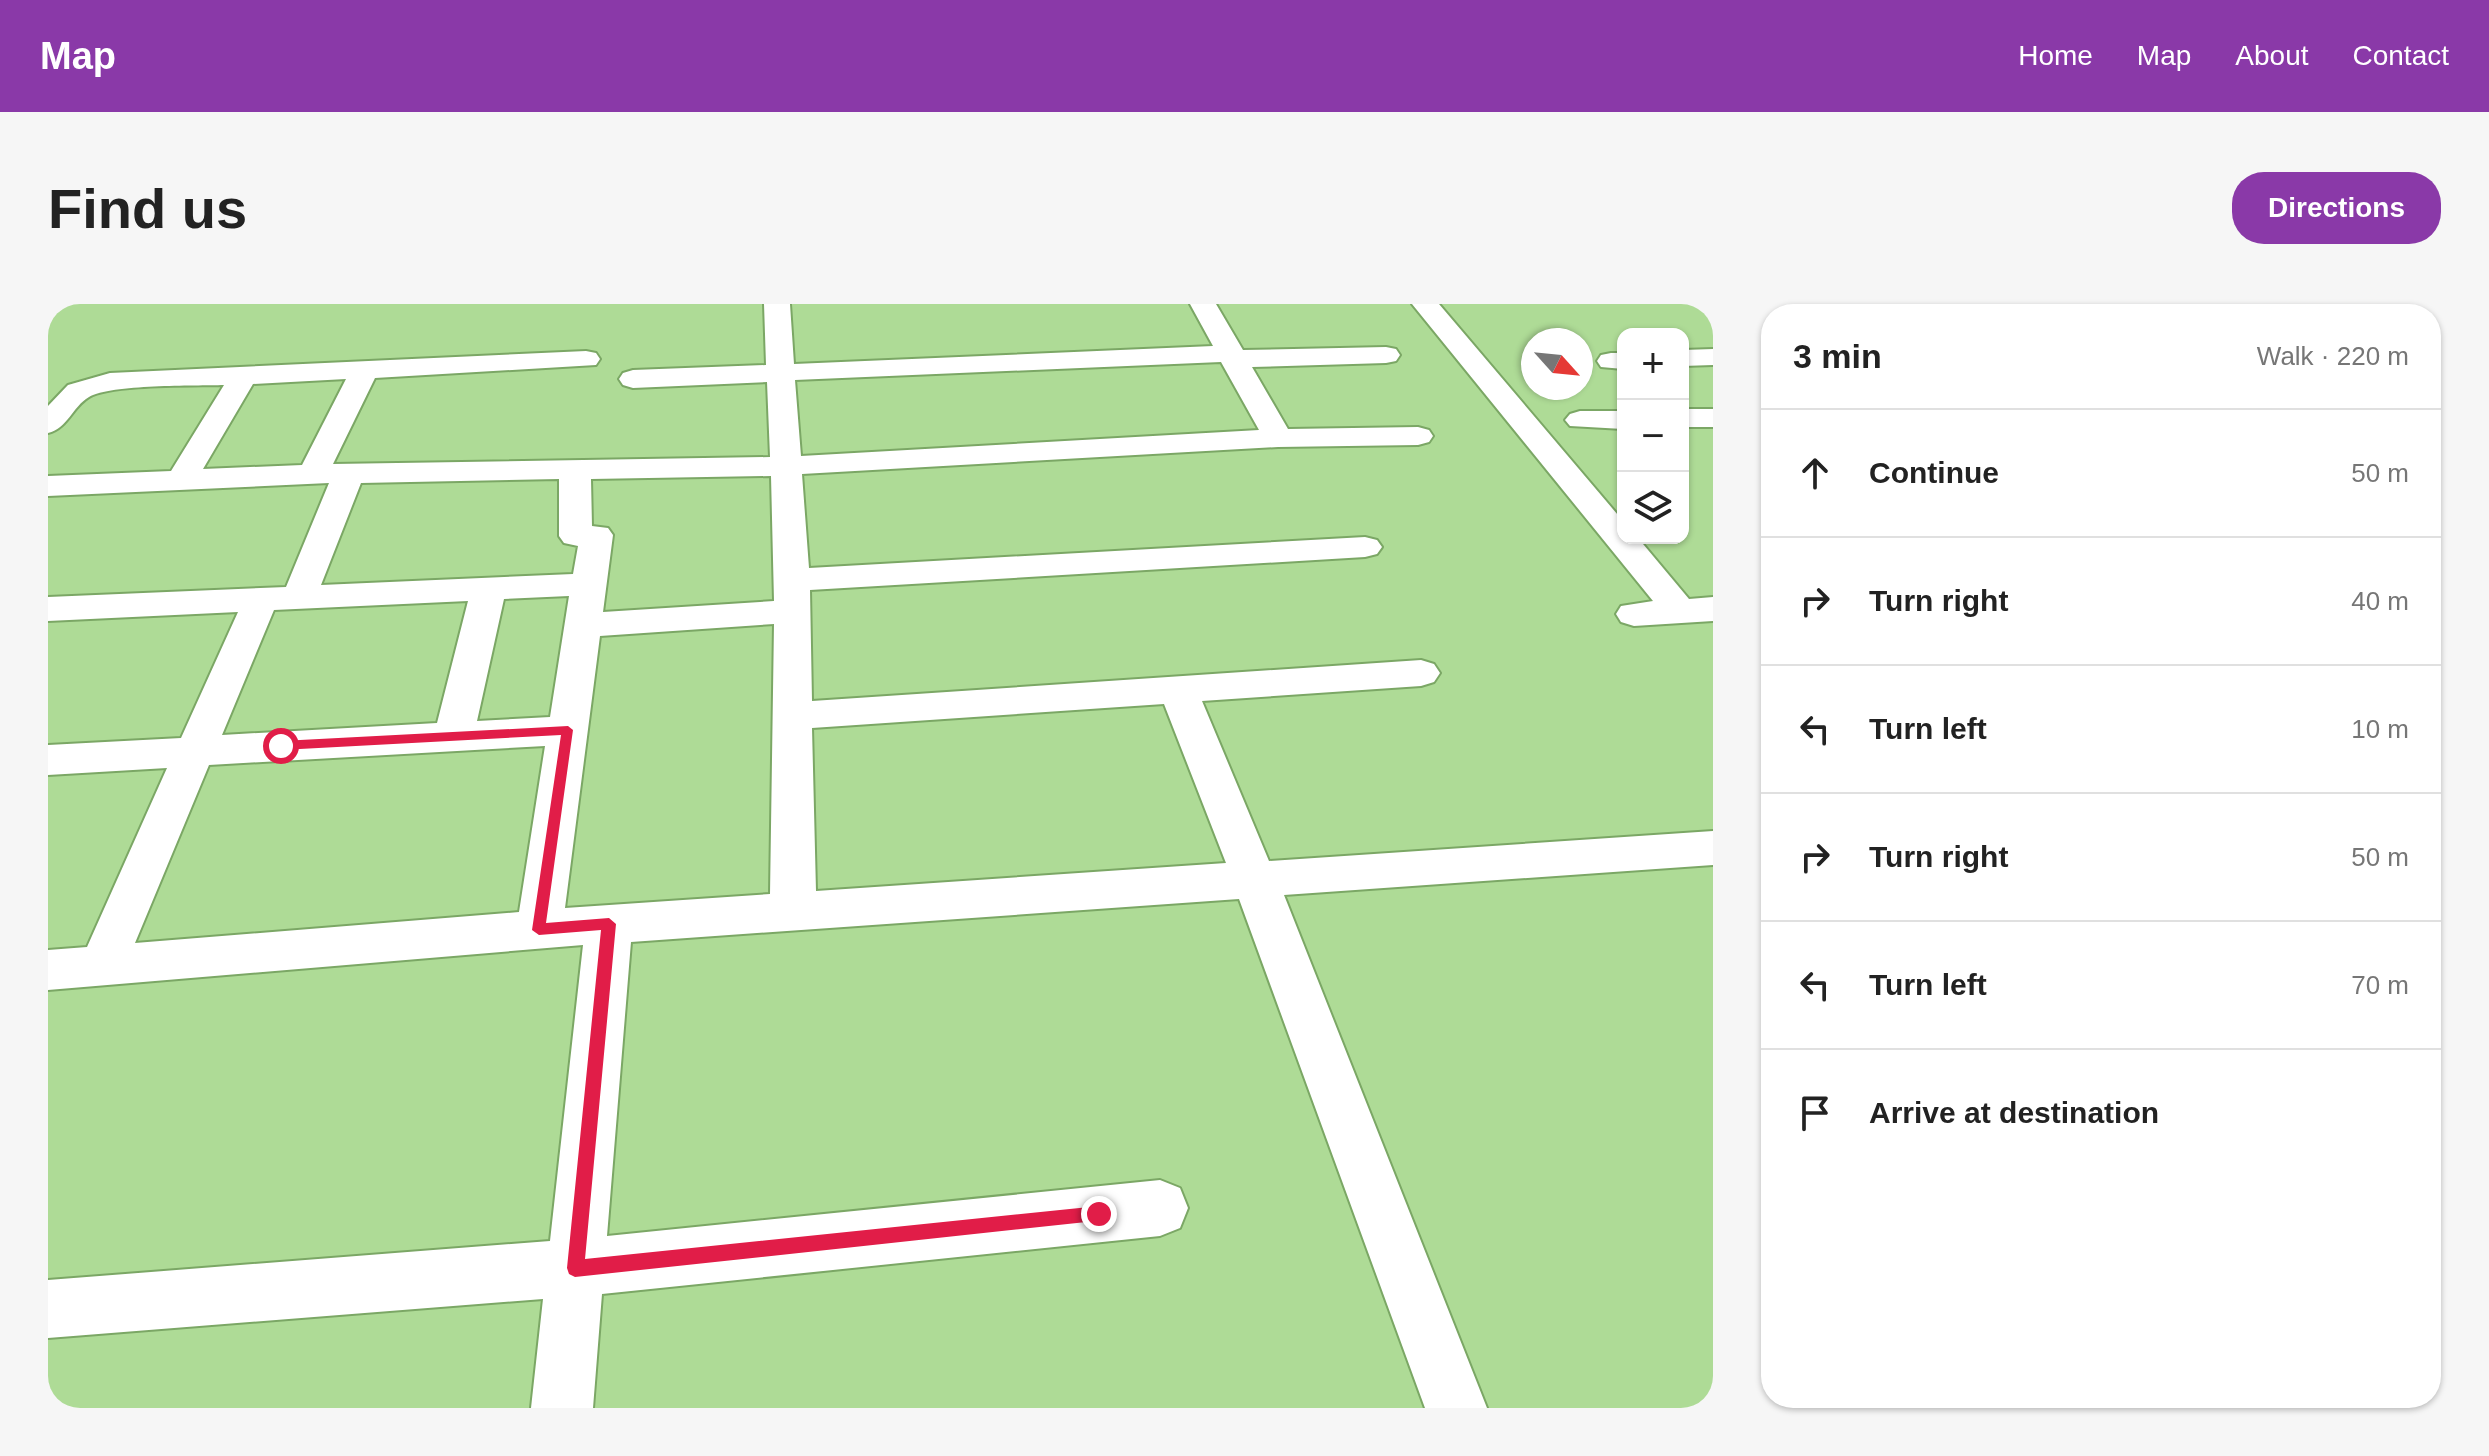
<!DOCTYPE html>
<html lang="en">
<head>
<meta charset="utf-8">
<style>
  :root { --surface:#fff; --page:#f6f6f6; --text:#222; --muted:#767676; --line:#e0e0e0; --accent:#8a39a8 }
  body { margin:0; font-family:Helvetica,sans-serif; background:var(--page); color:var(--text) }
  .controls { position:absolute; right:24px; top:24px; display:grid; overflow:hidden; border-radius:16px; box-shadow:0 2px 6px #0004 }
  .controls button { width:72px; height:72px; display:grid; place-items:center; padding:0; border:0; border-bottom:2px solid var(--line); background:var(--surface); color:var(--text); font:40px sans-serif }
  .compass { position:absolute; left:1473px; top:24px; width:72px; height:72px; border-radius:50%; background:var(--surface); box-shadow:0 2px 6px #0004; rotate:117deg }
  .stop { position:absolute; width:24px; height:24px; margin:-18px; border:6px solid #e11d48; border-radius:50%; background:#fff }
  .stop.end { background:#e11d48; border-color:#fff; box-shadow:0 2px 8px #0008 }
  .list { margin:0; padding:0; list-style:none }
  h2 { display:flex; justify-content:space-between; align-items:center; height:104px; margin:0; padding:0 32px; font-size:34px }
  h2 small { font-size:26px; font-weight:400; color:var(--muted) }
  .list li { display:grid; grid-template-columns:52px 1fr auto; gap:24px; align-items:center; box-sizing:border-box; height:128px; padding:0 32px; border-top:2px solid var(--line) }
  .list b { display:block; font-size:30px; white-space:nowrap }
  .list em { font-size:26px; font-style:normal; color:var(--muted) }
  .icon { flex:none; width:44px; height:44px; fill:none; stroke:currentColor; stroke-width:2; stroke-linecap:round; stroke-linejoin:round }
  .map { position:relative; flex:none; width:1665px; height:1104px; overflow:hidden; border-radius:32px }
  header { display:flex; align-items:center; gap:48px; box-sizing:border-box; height:112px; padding:0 40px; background:var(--accent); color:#fff }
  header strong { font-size:38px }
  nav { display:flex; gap:44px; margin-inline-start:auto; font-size:28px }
  .intro { display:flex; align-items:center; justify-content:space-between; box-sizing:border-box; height:192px; padding:0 48px }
  h1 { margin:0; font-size:56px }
  .button { padding:20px 36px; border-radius:32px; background:var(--accent); color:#fff; font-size:28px; font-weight:700 }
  main { display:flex; gap:48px; padding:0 48px }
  aside { flex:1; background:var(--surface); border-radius:32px; box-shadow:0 2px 6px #0004 }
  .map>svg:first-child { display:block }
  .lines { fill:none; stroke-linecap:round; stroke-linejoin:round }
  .minor-casing { stroke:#7ba765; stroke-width:4 }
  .minor { fill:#fff; fill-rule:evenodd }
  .route { fill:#e11d48 }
</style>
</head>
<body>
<header>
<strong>Map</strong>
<nav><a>Home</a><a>Map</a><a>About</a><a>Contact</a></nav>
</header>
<div class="intro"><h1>Find us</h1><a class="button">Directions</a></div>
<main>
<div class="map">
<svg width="1665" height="1104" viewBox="0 0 1665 1104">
  <rect width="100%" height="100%" fill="#aedb96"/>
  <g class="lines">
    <defs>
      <g id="minor">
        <path d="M716,0H742L746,60L1165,42L1142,0H1168L1195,46L1338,43L1348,45L1352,51L1348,57L1338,59L1204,63L1240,125L1370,123L1381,126L1385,132L1381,138L1370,141L1230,143L754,170L761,264L1317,233L1329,236L1334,243L1329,250L1317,253L762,286L764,397L1373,356L1386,360L1392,369L1386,378L1373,382L1154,397L1221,557L1665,527V561L1236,591L1439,1104H1377L1191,595L583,638L559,932L1112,876L1132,884L1140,904L1132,924L1112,932L554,990L545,1104H483L495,995L0,1034V976L502,937L535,641L0,686V646L39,643L119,464L0,471V441L133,434L190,308L0,317V293L238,283L281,179L0,192V172L123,167L176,81C147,82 63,80 41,93C24,103 20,124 0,129V102L20,81L62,69L538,47L548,49L552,55L548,61L327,74L285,160L722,153L719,78L585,84L575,81L571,75L575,69L585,66L718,61ZM1173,58L1211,126L753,152L747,76ZM298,75L254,161L155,165L205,80ZM723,172L726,297L555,308L565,231L560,224L544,222L543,175ZM511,175V232L516,239L530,242L525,270L273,281L313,179ZM521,292L502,413L429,417L456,295ZM420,297L389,419L174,431L226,306ZM726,320L722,590L517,604L552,332ZM1116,400L1178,559L768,587L764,424ZM497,442L471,608L87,639L161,461Z"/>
        <polygon points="1364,0 1391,0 1575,217 1575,234 1590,234 1641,295 1665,293 1665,317 1586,322 1573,318 1568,310 1573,302 1605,297"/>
        <polygon points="1665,45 1665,61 1635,62 1635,46"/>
        <polygon points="1563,49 1575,49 1575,65 1553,63 1549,57 1553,51"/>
        <rect x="1635" y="105" width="30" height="18"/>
        <polygon points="1532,107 1575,107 1575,125 1522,122 1517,116 1522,110"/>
      </g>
    </defs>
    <!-- minor casing -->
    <use href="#minor" class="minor-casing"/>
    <!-- minor -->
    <use href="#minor" class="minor"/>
  </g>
  <!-- route -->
  <polygon class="route" points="520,422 525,426 498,619 561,614 568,620 537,955 1051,902 1057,904 1059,910 1057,916 527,973 521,970 519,964 553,626 491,631 484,626 513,431 233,446 227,442 233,437"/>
</svg>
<div class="controls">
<button>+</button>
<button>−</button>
<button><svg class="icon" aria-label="layers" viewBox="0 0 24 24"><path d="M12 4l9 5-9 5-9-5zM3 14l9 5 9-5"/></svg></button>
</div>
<svg class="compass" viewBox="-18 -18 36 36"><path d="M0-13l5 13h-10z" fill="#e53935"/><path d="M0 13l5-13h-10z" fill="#767676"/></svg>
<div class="stop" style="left:233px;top:442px"></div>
<div class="stop end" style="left:1051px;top:910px"></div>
</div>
<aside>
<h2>3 min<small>Walk · 220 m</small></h2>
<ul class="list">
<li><svg class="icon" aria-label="ahead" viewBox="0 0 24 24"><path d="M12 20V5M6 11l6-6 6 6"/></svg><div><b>Continue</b></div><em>50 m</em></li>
<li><svg class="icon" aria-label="right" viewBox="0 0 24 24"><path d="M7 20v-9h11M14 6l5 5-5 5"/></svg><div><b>Turn right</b></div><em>40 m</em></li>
<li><svg class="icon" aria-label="left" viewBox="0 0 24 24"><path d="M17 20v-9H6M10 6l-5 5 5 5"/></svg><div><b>Turn left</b></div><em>10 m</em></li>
<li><svg class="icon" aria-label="right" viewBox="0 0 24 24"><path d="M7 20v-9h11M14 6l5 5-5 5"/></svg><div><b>Turn right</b></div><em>50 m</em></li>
<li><svg class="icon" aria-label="left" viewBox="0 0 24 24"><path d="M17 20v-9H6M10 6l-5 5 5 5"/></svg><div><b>Turn left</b></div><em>70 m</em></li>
<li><svg class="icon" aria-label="arrive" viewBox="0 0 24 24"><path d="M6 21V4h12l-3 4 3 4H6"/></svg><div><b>Arrive at destination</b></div></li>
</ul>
</aside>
</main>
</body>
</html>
